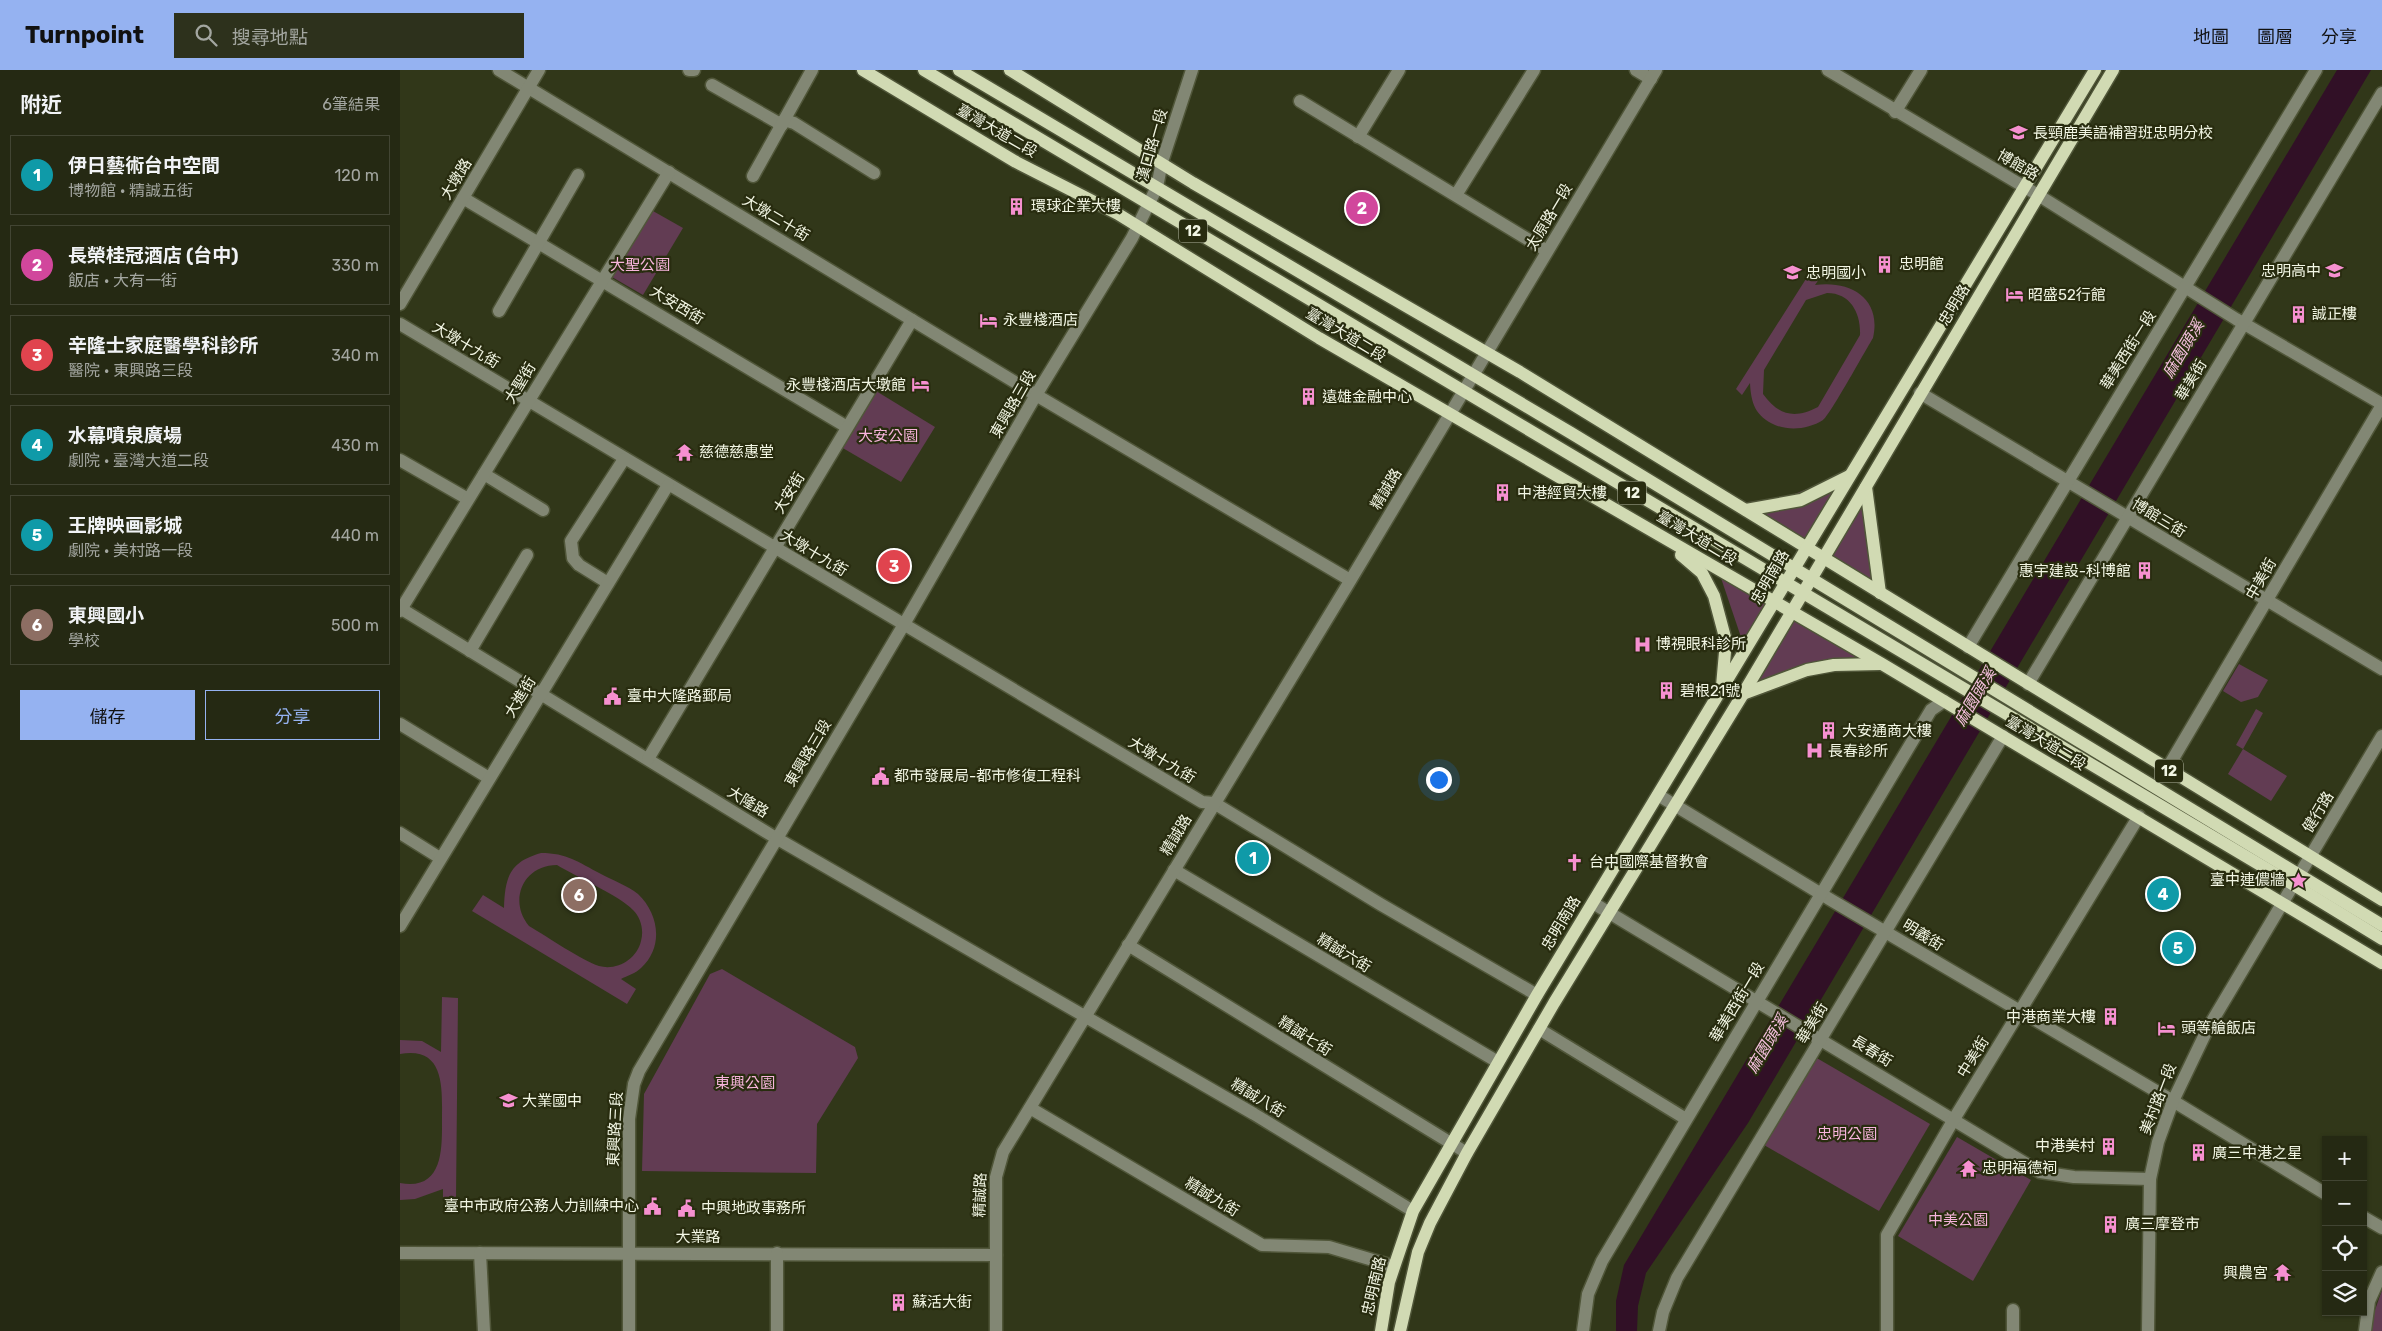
<!DOCTYPE html>
<html lang="zh-TW">
<head>
<meta charset="utf-8">
<style>
  :root { --surface:#252913; --page:#2d311c; --text:#f1f3f6; --muted:#a3a6a0; --line:#424533; --accent:#95b2f1 }
  body { margin:0; font-family:Rubik,"Noto Sans TC",sans-serif; background:var(--page); color:var(--text) }
  .controls { position:absolute; right:15px; bottom:15px; display:grid; overflow:hidden; border-radius:0px; box-shadow:0 1px 4px #0004 }
  .controls button { width:45px; height:45px; display:grid; place-items:center; padding:0; border:0; border-bottom:1px solid var(--line); background:var(--surface); color:var(--text); font:25px sans-serif }
  .you { position:absolute; left:1038px; top:709px; width:18px; height:18px; margin:-12px; border:4px solid #fff; border-radius:50%; background:#1a73e8; box-shadow:0 0 0 8px #1a73e833 }
  .badge { display:grid; place-items:center; width:32px; height:32px; border-radius:50%; background:var(--accent); color:#fff; font-size:16px; font-weight:700 }
  .pin { position:absolute; translate:-50% -50%; border:2px solid #fff; box-shadow:0 1px 5px #0006 }
  .list { margin:0; padding:0; list-style:none }
  h2 { display:flex; justify-content:space-between; align-items:center; height:65px; margin:0; padding:0 20px; font-size:21px }
  h2 small { font-size:16px; font-weight:400; color:var(--muted) }
  .list li { display:grid; grid-template-columns:32px 1fr auto; gap:15px; align-items:center; box-sizing:border-box; height:80px; margin:0 10px 10px; padding:0 10px; border:1px solid var(--line); border-radius:0px }
  .list b { display:block; font-size:19px; white-space:nowrap }
  .list p { margin:0; font-size:16px; white-space:nowrap; color:var(--muted) }
  .list em { font-size:16px; font-style:normal; color:var(--muted) }
  .actions { display:flex; gap:10px; padding:15px 20px }
  .actions a { flex:1; padding:11px 0; border:1px solid var(--accent); border-radius:0px; text-align:center; font-size:18px; color:var(--accent) }
  .actions .main { background:var(--accent); color:#111 }
  .icon { flex:none; width:28px; height:28px; fill:none; stroke:currentColor; stroke-width:2; stroke-linecap:round; stroke-linejoin:round }
  .map { position:relative; flex:none; width:1982px; height:1261px; overflow:hidden }
  header { display:flex; align-items:center; gap:30px; box-sizing:border-box; height:70px; padding:0 25px; background:var(--accent); color:#111 }
  header strong { font-size:24px }
  nav { display:flex; gap:28px; margin-inline-start:auto; font-size:18px }
  .search { width:350px; height:45px; background:var(--page); display:flex; align-items:center; gap:12px; box-sizing:border-box; padding:0 18px; border-radius:0px; color:var(--muted); font-size:19px }
  main { display:flex }
  aside { flex:1; background:var(--surface) }
  .map>svg:first-child { display:block }
  .green { fill:#623c53; fill-rule:evenodd }
  .water { fill:#311026 }
  .lines { fill:none; stroke-linecap:round; stroke-linejoin:round }
  .minor-casing { stroke:#505639; stroke-width:15 }
  .major-casing { stroke:#505639; stroke-width:15 }
  .minor { stroke:#828774; stroke-width:12 }
  .major { stroke:#d1dab3; stroke-width:12 }
  .labels { text-anchor:middle; dominant-baseline:central; stroke-width:4.5; stroke-linejoin:round; paint-order:stroke }
  .shield { fill:#282c0f; stroke:#b5b9a4; stroke-width:1 }
  .shield-label { font-size:14px; font-weight:bold; fill:#f2f6e4 }
  .street-label { font-size:15px; fill:#f2f6e4; stroke:#282c0f }
  .poi-label { font-size:15px; fill:#f2f6e4; stroke:#282c0f; text-anchor:start }
  .park-label { font-size:15px; fill:#f7b4dc; stroke:#282c0f }
  .water-label { font-size:16px; font-style:italic; fill:#f9c3e2; stroke:#282c0f }
</style>
</head>
<body>
<header>
<strong>Turnpoint</strong>
<div class="search"><svg class="icon" aria-label="search" viewBox="0 0 24 24"><circle cx="10" cy="10" r="6"/><path d="M15 15l6 6"/></svg>搜尋地點</div>
<nav><a>地圖</a><a>圖層</a><a>分享</a></nav>
</header>
<main>
<aside>
<h2>附近<small>6筆結果</small></h2>
<ul class="list">
<li><span class="badge" style="background:#0f9aa8">1</span><div><b>伊日藝術台中空間</b><p>博物館 · 精誠五街</p></div><em>120 m</em></li>
<li><span class="badge" style="background:#d1479c">2</span><div><b>長榮桂冠酒店 (台中)</b><p>飯店 · 大有一街</p></div><em>330 m</em></li>
<li><span class="badge" style="background:#e0444e">3</span><div><b>辛隆士家庭醫學科診所</b><p>醫院 · 東興路三段</p></div><em>340 m</em></li>
<li><span class="badge" style="background:#0f9aa8">4</span><div><b>水幕噴泉廣場</b><p>劇院 · 臺灣大道二段</p></div><em>430 m</em></li>
<li><span class="badge" style="background:#0f9aa8">5</span><div><b>王牌映画影城</b><p>劇院 · 美村路一段</p></div><em>440 m</em></li>
<li><span class="badge" style="background:#8d6e63">6</span><div><b>東興國小</b><p>學校</p></div><em>500 m</em></li>
</ul>
<div class="actions"><a class="main">儲存</a><a>分享</a></div>
</aside>
<div class="map">
<svg width="1982" height="1261" viewBox="0 0 1982 1261">
  <rect width="100%" height="100%" fill="#313719"/>
  <!-- green -->
  <g class="green">
    <polygon points="253,141 283,158 243,225 212,207"/>
    <path d="M1411,201L1421,206L1415,215C1450,210 1482,228 1473,268C1465,281 1430,345 1423,350C1409,359 1390,361 1375,355C1355,346 1351,333 1350,313L1342,325L1336,319ZM1427,223C1451,223 1461,244 1460,265L1418,337C1395,349 1379,346 1363,324L1364,300L1406,230Z"/>
    <polygon points="476,321 535,357 501,412 441,377"/>
    <polygon points="1440,411 1403,472 1342,433 1387,427 1412,417"/>
    <polygon points="1463,427 1476,517 1431,485"/>
    <polygon points="1320,505 1368,534 1344,576"/>
    <polygon points="1393,548 1469,591 1352,617"/>
    <polygon points="1839,594 1868,610 1858,627 1841,632 1823,621"/>
    <polygon points="1856,639 1863,643 1843,679 1887,706 1871,731 1828,704 1843,679 1836,675"/>
    <path d="M141,783C167,783 178,792 201,804C212,810 228,816 238,824C259,844 264,877 241,898C236,903 227,906 221,909L236,919L227,934L72,841L83,825L104,838C105,808 109,792 141,783ZM157,795C175,806 220,826 233,840C241,848 244,860 241,871C237,889 217,901 199,896C181,890 148,867 129,856C108,831 123,795 157,795Z"/>
    <polygon points="322,899 455,977 458,988 417,1054 416,1103 242,1101 244,1024 310,904"/>
    <path d="M42,927L58,928L56,1129H43V1119L15,1129L0,1130V1113C44,1121 42,1078 42,1048C42,1018 45,976 0,984V970L22,971L41,982Z"/>
    <polygon points="1415,987 1530,1054 1479,1141 1364,1075"/>
    <polygon points="1557,1067 1631,1110 1573,1211 1498,1166"/>
    <polygon points="1982,1220 1982,1261 1971,1261 1974,1243"/>
  </g>
  <!-- water -->
  <polygon class="water" points="1937,0 1971,0 1348,1053 1246,1203 1238,1236 1237,1261 1216,1261 1216,1231 1224,1195"/>
  <g class="lines">
    <defs>
      <g id="minor">
        <polyline points="99,0 636,325 950,510"/>
        <polyline points="289,0 294,0"/>
        <polyline points="1236,0 1251,9"/>
        <polyline points="1428,0 1638,125 1836,249 1982,334"/>
        <polyline points="312,15 382,55"/>
        <polyline points="900,31 1147,181"/>
        <polyline points="1495,42 1521,0"/>
        <polyline points="384,50 394,53 474,103"/>
        <polyline points="958,67 999,0"/>
        <polyline points="353,106 412,0"/>
        <polyline points="1056,125 1134,0"/>
        <polyline points="63,128 447,357"/>
        <polyline points="0,234 139,0"/>
        <polyline points="99,241 178,105"/>
        <polyline points="0,254 802,732 814,733 980,834 1137,925"/>
        <polyline points="1520,323 1982,599"/>
        <polyline points="0,390 68,429"/>
        <polyline points="84,404 143,440"/>
        <polyline points="208,513 179,495 173,488 171,471 224,389"/>
        <polyline points="0,538 376,768 854,1044 1013,1141"/>
        <polyline points="0,541 269,102"/>
        <polyline points="1568,577 1916,0"/>
        <polyline points="70,581 127,485"/>
        <polyline points="1628,614 1982,23"/>
        <polyline points="0,654 89,708"/>
        <polyline points="248,689 512,250"/>
        <polyline points="1767,699 1982,335"/>
        <polyline points="1258,725 1431,830 1773,1031 1926,1124"/>
        <polyline points="0,763 40,788"/>
        <polyline points="774,800 1098,992"/>
        <polyline points="1193,833 1640,1102 1674,1107 1750,1109"/>
        <polyline points="0,856 268,415"/>
        <polyline points="728,875 1067,1083"/>
        <polyline points="1139,959 1286,1049"/>
        <polyline points="630,1038 862,1175 929,1177 993,1196"/>
        <polyline points="1963,1147 1982,1158"/>
        <polyline points="0,1183 596,1185"/>
        <polyline points="80,1183 84,1261"/>
        <polyline points="1613,1240 1613,1261"/>
        <polyline points="229,1261 229,1049 234,1014 239,1001 503,556 636,325 732,168 757,117 762,92 792,0"/>
        <polyline points="377,1261 377,1183"/>
        <polyline points="596,1261 596,1107 603,1082 947,516 1256,0"/>
        <polyline points="1183,1261 1188,1224 1202,1191 1531,640 1544,631"/>
        <polyline points="1259,1261 1263,1242 1277,1208 1603,666"/>
        <polyline points="1487,1261 1487,1165 1554,1049 1739,746"/>
        <polyline points="1748,1261 1750,1109 1758,1072 1773,1031 1808,958 1982,666"/>
        <polyline points="1965,1261 1969,1231 1982,1202"/>
      </g>
      <g id="major">
        <polyline points="463,0 616,92 718,144 919,268 1482,594 1982,893"/>
        <polyline points="524,0 1894,815 1982,869"/>
        <polyline points="559,0 1171,363 1982,855"/>
        <polyline points="610,0 793,113 1120,302 1982,830"/>
        <polyline points="1466,417 1480,523"/>
        <polyline points="1346,440 1401,430 1449,406"/>
        <polyline points="1281,485 1302,503 1314,526 1326,571 1322,616"/>
        <polyline points="1343,624 1407,600 1434,595 1480,594"/>
        <polyline points="981,1261 989,1212 1013,1141 1137,925 1695,0"/>
        <polyline points="1000,1261 1018,1182 1030,1153 1067,1083 1154,933 1343,624 1713,0"/>
      </g>
    </defs>
    <!-- minor casing -->
    <use href="#minor" class="minor-casing"/>
    <!-- major casing -->
    <use href="#major" class="major-casing"/>
    <!-- minor -->
    <use href="#minor" class="minor"/>
    <!-- major -->
    <use href="#major" class="major"/>
  </g>
  <!-- icons -->
  <defs>
    <symbol id="university-bare" viewBox="-9 -9 18 18"><path d="M0-5L7-2L0 1L-7-2ZM-4 1L0 2.5L4 1V4Q0 6-4 4Z" fill="#f690d0" stroke="#282c0f" stroke-width="2.5" paint-order="stroke"/></symbol>
    <symbol id="building-bare" viewBox="-9 -9 18 18"><path d="M-4-6H4V6H1V3H-1V6H-4ZM-2.5-4.3h1.7v1.8h-1.7ZM.8-4.3h1.7v1.8H.8ZM-2.5-1h1.7V.8h-1.7ZM.8-1h1.7V.8H.8Z" fill="#f690d0" stroke="#282c0f" stroke-width="2.5" paint-order="stroke"/></symbol>
    <symbol id="school-bare" viewBox="-9 -9 18 18"><path d="M0-5L7-2L0 1L-7-2ZM-4 1L0 2.5L4 1V4Q0 6-4 4Z" fill="#f690d0" stroke="#282c0f" stroke-width="2.5" paint-order="stroke"/></symbol>
    <symbol id="hotel-bare" viewBox="-9 -9 18 18"><path d="M-6-4.5h1.5V1H6V5H4.5V3h-9V5H-6ZM-4 0a1.8 1.8 0 1 1 3.6 0ZM.5 0V-2.5h3Q6-2.5 6 0Z" fill="#f690d0" stroke="#282c0f" stroke-width="2.5" paint-order="stroke"/></symbol>
    <symbol id="temple-bare" viewBox="-9 -9 18 18"><path d="M0-6L5-2H3V0L6.5 2.5H4V6H1.5V3h-3V6H-4V2.5H-6.5L-3 0V-2H-5Z" fill="#f690d0" stroke="#282c0f" stroke-width="2.5" paint-order="stroke"/></symbol>
    <symbol id="hospital-bare" viewBox="-9 -9 18 18"><path d="M-5-5h3v3.5h4V-5h3V5h-3V1.5h-4V5h-3Z" fill="#f690d0" stroke="#282c0f" stroke-width="2.5" paint-order="stroke"/></symbol>
    <symbol id="civic-bare" viewBox="-9 -9 18 18"><path d="M-.6-6.5H3V-4.5H.6V-3L4-1V1h2V6H-6V1h2V-1L-.6-3ZM-1.2 2.5V6h2.4V2.5Z" fill="#f690d0" stroke="#282c0f" stroke-width="2.5" paint-order="stroke"/></symbol>
    <symbol id="church-bare" viewBox="-9 -9 18 18"><path d="M-1.2-6h2.4v3.5h3.3v2.4h-3.3V6h-2.4V-.1h-3.3v-2.4h3.3Z" fill="#f690d0" stroke="#282c0f" stroke-width="2.5" paint-order="stroke"/></symbol>
    <symbol id="sight-bare" viewBox="-9 -9 18 18"><path d="M0-6L1.8-2.2L6-1.7L2.9 1.2L3.7 5.4L0 3.3L-3.7 5.4L-2.9 1.2L-6-1.7L-1.8-2.2Z" fill="#f690d0" stroke="#282c0f" stroke-width="2.5" paint-order="stroke"/></symbol>
  </defs>
  <g fill-rule="evenodd">
    <use href="#university-bare" x="1606" y="50" width="25" height="25"/>
    <use href="#building-bare" x="604" y="124" width="25" height="25"/>
    <use href="#building-bare" x="1472" y="182" width="25" height="25"/>
    <use href="#school-bare" x="1922" y="188" width="25" height="25"/>
    <use href="#school-bare" x="1380" y="190" width="25" height="25"/>
    <use href="#hotel-bare" x="1602" y="212" width="25" height="25"/>
    <use href="#building-bare" x="1886" y="232" width="25" height="25"/>
    <use href="#hotel-bare" x="576" y="238" width="25" height="25"/>
    <use href="#hotel-bare" x="508" y="302" width="25" height="25"/>
    <use href="#building-bare" x="896" y="314" width="25" height="25"/>
    <use href="#temple-bare" x="272" y="370" width="25" height="25"/>
    <use href="#building-bare" x="1090" y="410" width="25" height="25"/>
    <use href="#building-bare" x="1732" y="488" width="25" height="25"/>
    <use href="#hospital-bare" x="1230" y="562" width="25" height="25"/>
    <use href="#building-bare" x="1254" y="608" width="25" height="25"/>
    <use href="#civic-bare" x="200" y="614" width="25" height="25"/>
    <use href="#building-bare" x="1416" y="648" width="25" height="25"/>
    <use href="#hospital-bare" x="1402" y="668" width="25" height="25"/>
    <use href="#civic-bare" x="468" y="694" width="25" height="25"/>
    <use href="#church-bare" x="1162" y="780" width="25" height="25"/>
    <use href="#sight-bare" x="1886" y="798" width="25" height="25"/>
    <use href="#building-bare" x="1698" y="934" width="25" height="25"/>
    <use href="#hotel-bare" x="1754" y="946" width="25" height="25"/>
    <use href="#school-bare" x="96" y="1018" width="25" height="25"/>
    <use href="#building-bare" x="1696" y="1064" width="25" height="25"/>
    <use href="#building-bare" x="1786" y="1070" width="25" height="25"/>
    <use href="#temple-bare" x="1556" y="1086" width="25" height="25"/>
    <use href="#civic-bare" x="240" y="1124" width="25" height="25"/>
    <use href="#civic-bare" x="274" y="1126" width="25" height="25"/>
    <use href="#building-bare" x="1698" y="1142" width="25" height="25"/>
    <use href="#temple-bare" x="1870" y="1190" width="25" height="25"/>
    <use href="#building-bare" x="486" y="1220" width="25" height="25"/>
  </g>
  <g class="labels">
    <!-- shield labels -->
    <g class="shield">
      <rect x="779" y="149.5" width="28" height="23" rx="4"/>
      <rect x="1218" y="411.5" width="28" height="23" rx="4"/>
      <rect x="1755" y="689.5" width="28" height="23" rx="4"/>
    </g>
    <g class="shield-label">
      <text x="793" y="161">12</text>
      <text x="1232" y="423">12</text>
      <text x="1769" y="701">12</text>
    </g>
    <!-- street labels -->
    <g class="street-label">
      <text transform="translate(597 61) rotate(30)">臺灣大道二段</text>
      <text transform="translate(752 75) rotate(-74)">漢口路一段</text>
      <text transform="translate(1618 95) rotate(30)">博館路</text>
      <text transform="translate(56 109) rotate(-59)">大墩路</text>
      <text transform="translate(1149 147) rotate(-59)">太原路一段</text>
      <text transform="translate(376 148) rotate(31)">大墩二十街</text>
      <text transform="translate(277 235) rotate(31)">大安西街</text>
      <text transform="translate(1554 235) rotate(-59)">忠明路</text>
      <text transform="translate(946 265) rotate(31)">臺灣大道二段</text>
      <text transform="translate(66 275) rotate(31)">大墩十九街</text>
      <text transform="translate(1728 280) rotate(-58)">華美西街一段</text>
      <text transform="translate(1791 310) rotate(-59)">華美街</text>
      <text transform="translate(120 313) rotate(-59)">大聖街</text>
      <text transform="translate(613 334) rotate(-60)">東興路三段</text>
      <text transform="translate(986 419) rotate(-59)">精誠路</text>
      <text transform="translate(389 423) rotate(-59)">大安街</text>
      <text transform="translate(1759 448) rotate(31)">博館三街</text>
      <text transform="translate(1297 468) rotate(31)">臺灣大道二段</text>
      <text transform="translate(414 483) rotate(31)">大墩十九街</text>
      <text transform="translate(1370 507) rotate(-60)">忠明南路</text>
      <text transform="translate(1861 509) rotate(-60)">中美街</text>
      <text transform="translate(120 627) rotate(-59)">大進街</text>
      <text transform="translate(1646 673) rotate(31)">臺灣大道二段</text>
      <text transform="translate(408 683) rotate(-59)">東興路三段</text>
      <text transform="translate(762 690) rotate(31)">大墩十九街</text>
      <text transform="translate(348 732) rotate(31)">大隆路</text>
      <text transform="translate(1918 742) rotate(-59)">健行路</text>
      <text transform="translate(776 765) rotate(-59)">精誠路</text>
      <text transform="translate(1161 853) rotate(-59)">忠明南路</text>
      <text transform="translate(1523 865) rotate(31)">明義街</text>
      <text transform="translate(944 883) rotate(31)">精誠六街</text>
      <text transform="translate(1337 932) rotate(-59)">華美西街一段</text>
      <text transform="translate(1412 953) rotate(-59)">華美街</text>
      <text transform="translate(905 966) rotate(32)">精誠七街</text>
      <text transform="translate(1472 981) rotate(31)">長春街</text>
      <text transform="translate(1573 987) rotate(-58)">中美街</text>
      <text transform="translate(858 1028) rotate(31)">精誠八街</text>
      <text transform="translate(1758 1029) rotate(-69)">美村路一段</text>
      <text transform="translate(215 1059) rotate(-87)">東興路三段</text>
      <text transform="translate(580 1125) rotate(-88)">精誠路</text>
      <text transform="translate(812 1127) rotate(31)">精誠九街</text>
      <text x="298" y="1167">大業路</text>
      <text transform="translate(974 1216) rotate(-77)">忠明南路</text>
    </g>
    <!-- poi labels -->
    <g class="poi-label">
      <text x="1633" y="63">長頸鹿美語補習班忠明分校</text>
      <text x="631" y="136">環球企業大樓</text>
      <text x="1499" y="194">忠明館</text>
      <text x="1921" y="201" text-anchor="end">忠明高中</text>
      <text x="1406" y="203">忠明國小</text>
      <text x="1628" y="225">昭盛52行館</text>
      <text x="1912" y="244">誠正樓</text>
      <text x="603" y="250">永豐棧酒店</text>
      <text x="506" y="315" text-anchor="end">永豐棧酒店大墩館</text>
      <text x="922" y="327">遠雄金融中心</text>
      <text x="299" y="382">慈德慈惠堂</text>
      <text x="1117" y="423">中港經貿大樓</text>
      <text x="1731" y="501" text-anchor="end">惠宇建設-科博館</text>
      <text x="1256" y="574">博視眼科診所</text>
      <text x="1280" y="621">碧根21號</text>
      <text x="227" y="626">臺中大隆路郵局</text>
      <text x="1442" y="661">大安通商大樓</text>
      <text x="1428" y="681">長春診所</text>
      <text x="494" y="706">都市發展局-都市修復工程科</text>
      <text x="1189" y="792">台中國際基督教會</text>
      <text x="1885" y="810" text-anchor="end">臺中連儂牆</text>
      <text x="1696" y="947" text-anchor="end">中港商業大樓</text>
      <text x="1781" y="958">頭等艙飯店</text>
      <text x="122" y="1031">大業國中</text>
      <text x="1695" y="1076" text-anchor="end">中港美村</text>
      <text x="1812" y="1083">廣三中港之星</text>
      <text x="1582" y="1098">忠明福德祠</text>
      <text x="239" y="1136" text-anchor="end">臺中市政府公務人力訓練中心</text>
      <text x="301" y="1138">中興地政事務所</text>
      <text x="1725" y="1154">廣三摩登市</text>
      <text x="1868" y="1203" text-anchor="end">興農宮</text>
      <text x="512" y="1232">蘇活大街</text>
    </g>
    <!-- park labels -->
    <g class="park-label">
      <text x="240" y="195">大聖公園</text>
      <text x="488" y="366">大安公園</text>
      <text x="345" y="1013">東興公園</text>
      <text x="1447" y="1064">忠明公園</text>
      <text x="1558" y="1150">中美公園</text>
    </g>
    <!-- water labels -->
    <g class="water-label">
      <text transform="translate(1783 279) rotate(-59)">麻園頭溪</text>
      <text transform="translate(1575 627) rotate(-59)">麻園頭溪</text>
      <text transform="translate(1367 974) rotate(-59)">麻園頭溪</text>
    </g>
  </g>
</svg>
<div class="controls">
<button>+</button>
<button>−</button>
<button><svg class="icon" aria-label="locate" viewBox="0 0 24 24"><circle cx="12" cy="12" r="6"/><path d="M12 2v4M12 18v4M2 12h4M18 12h4"/></svg></button>
<button><svg class="icon" aria-label="layers" viewBox="0 0 24 24"><path d="M12 4l9 5-9 5-9-5zM3 14l9 5 9-5"/></svg></button>
</div>
<div class="you"></div>
<div class="pin badge" style="left:853px;top:788px;background:#0f9aa8">1</div>
<div class="pin badge" style="left:962px;top:138px;background:#d1479c">2</div>
<div class="pin badge" style="left:494px;top:496px;background:#e0444e">3</div>
<div class="pin badge" style="left:1763px;top:824px;background:#0f9aa8">4</div>
<div class="pin badge" style="left:1778px;top:878px;background:#0f9aa8">5</div>
<div class="pin badge" style="left:179px;top:825px;background:#8d6e63">6</div>
</div>
</main>
</body>
</html>
